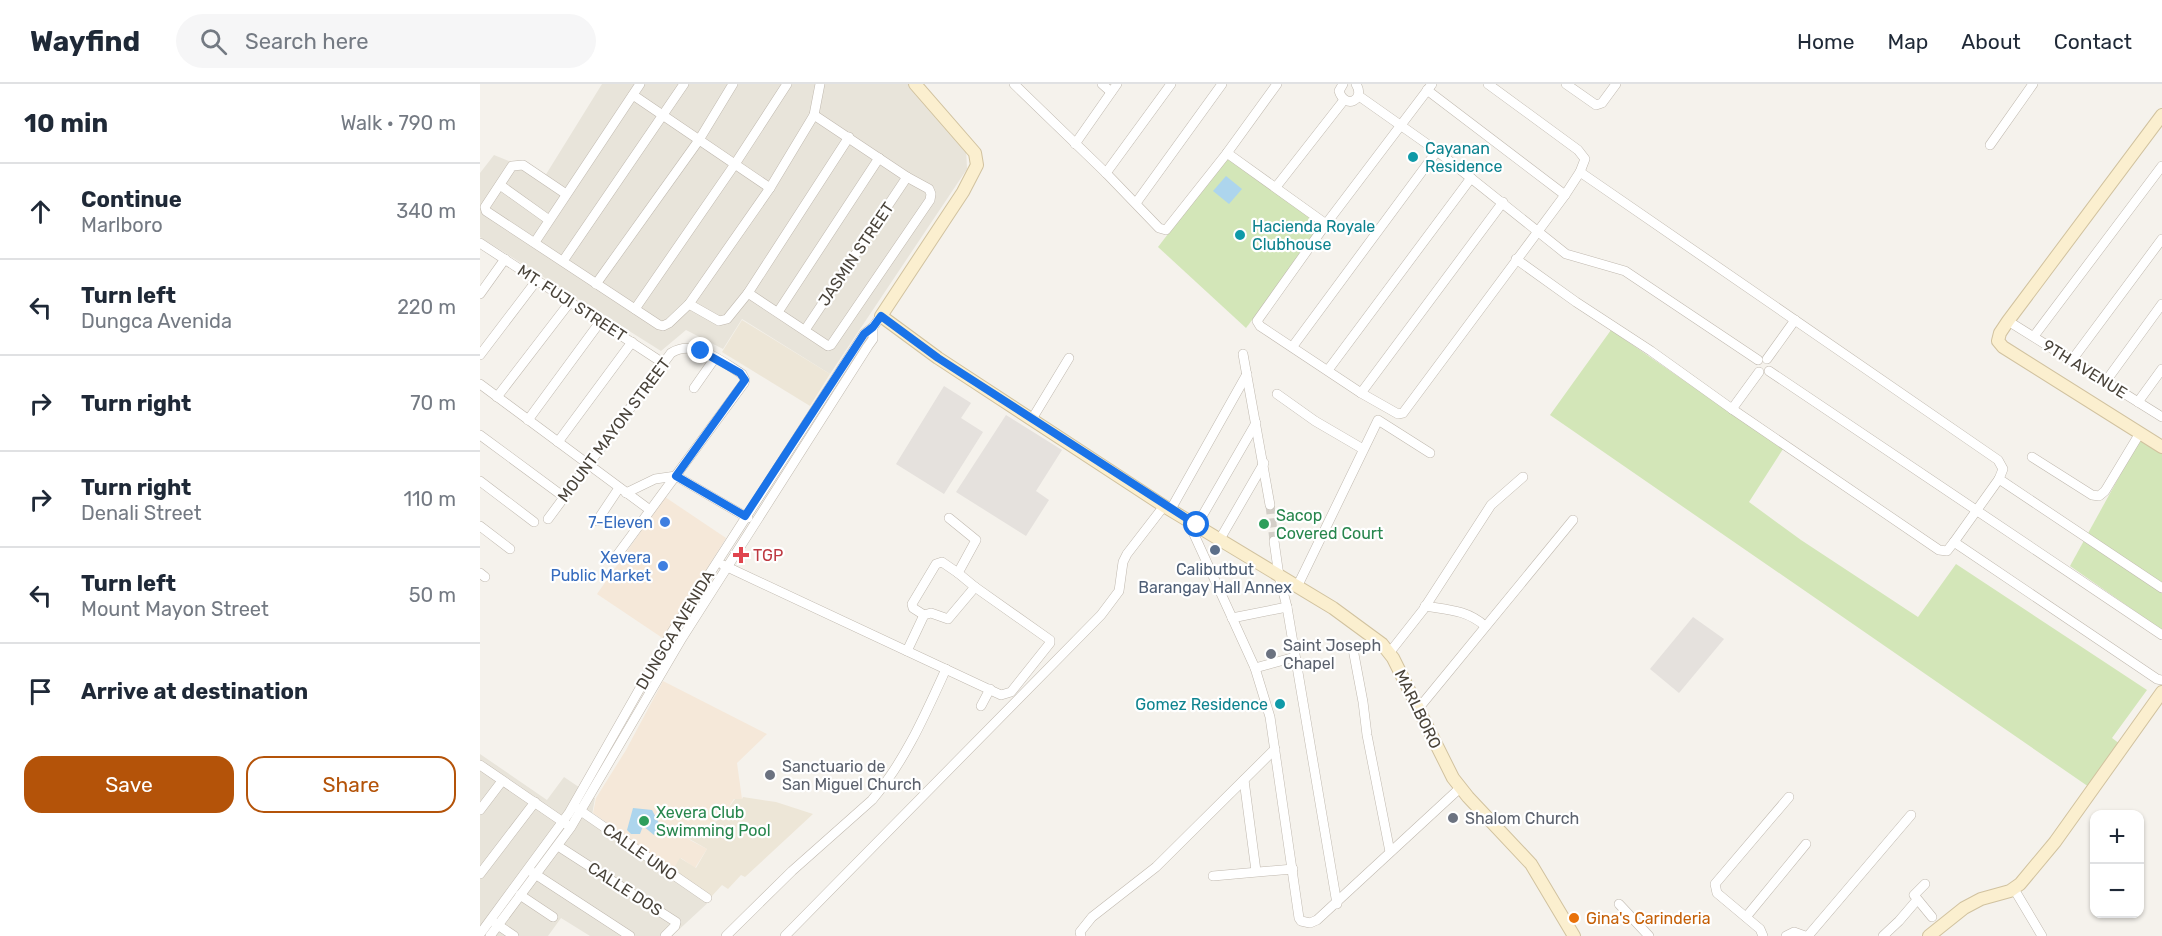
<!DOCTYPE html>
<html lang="en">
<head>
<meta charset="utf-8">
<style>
  :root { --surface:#fff; --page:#f6f6f7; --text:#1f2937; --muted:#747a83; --line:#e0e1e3; --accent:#b45309 }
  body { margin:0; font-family:Rubik,sans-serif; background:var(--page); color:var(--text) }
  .controls { position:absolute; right:18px; bottom:18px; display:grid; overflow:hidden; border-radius:12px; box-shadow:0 2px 4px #0004 }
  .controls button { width:54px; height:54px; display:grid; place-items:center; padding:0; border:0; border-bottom:2px solid var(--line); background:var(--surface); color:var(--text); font:30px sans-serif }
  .stop { position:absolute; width:18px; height:18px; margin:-14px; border:4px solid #1a73e8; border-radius:50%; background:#fff }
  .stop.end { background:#1a73e8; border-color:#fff; box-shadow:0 2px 6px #0008 }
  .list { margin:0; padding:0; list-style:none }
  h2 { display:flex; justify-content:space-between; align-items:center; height:78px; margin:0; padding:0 24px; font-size:26px }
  h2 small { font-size:20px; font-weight:400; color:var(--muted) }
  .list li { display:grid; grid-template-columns:39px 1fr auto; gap:18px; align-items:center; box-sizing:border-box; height:96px; padding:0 24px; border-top:2px solid var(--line) }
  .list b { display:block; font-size:22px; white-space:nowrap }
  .list p { margin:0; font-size:20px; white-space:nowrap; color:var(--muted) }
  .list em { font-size:20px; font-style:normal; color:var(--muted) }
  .actions { display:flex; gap:12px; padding:18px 24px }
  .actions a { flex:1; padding:14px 0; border:2px solid var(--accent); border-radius:18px; text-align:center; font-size:21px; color:var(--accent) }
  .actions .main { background:var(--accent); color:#fff }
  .icon { flex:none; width:33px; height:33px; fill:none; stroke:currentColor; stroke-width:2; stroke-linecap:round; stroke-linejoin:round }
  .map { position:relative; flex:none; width:1682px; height:852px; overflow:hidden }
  header { display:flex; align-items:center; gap:36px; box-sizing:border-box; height:84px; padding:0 30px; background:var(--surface); border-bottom:2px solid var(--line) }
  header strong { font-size:28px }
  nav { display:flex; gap:33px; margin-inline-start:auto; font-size:21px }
  .search { width:420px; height:54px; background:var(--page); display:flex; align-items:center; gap:15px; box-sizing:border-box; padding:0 21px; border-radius:33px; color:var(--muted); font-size:22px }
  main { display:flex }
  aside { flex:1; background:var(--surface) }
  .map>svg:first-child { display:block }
  .residential { fill:#e8e4da }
  .commercial { fill:#f5e8d9 }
  .industrial { fill:#e5e1dd }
  .education { fill:#ede6d7 }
  .green { fill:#d3e6b8 }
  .water { fill:#add5ed }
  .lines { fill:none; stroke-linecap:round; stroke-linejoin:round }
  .street-tunnel { stroke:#d3cfc8; stroke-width:9; stroke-dasharray:9 4.5; stroke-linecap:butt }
  .street-casing { stroke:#c0b9af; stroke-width:10 }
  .secondary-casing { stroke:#d1c29f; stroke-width:14 }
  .street { stroke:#fff; stroke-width:9 }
  .secondary { stroke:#fbefcf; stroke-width:12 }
  .route { stroke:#1a73e8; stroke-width:8 }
  .culture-dot { fill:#0f9aa8; stroke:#fff; stroke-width:2 }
  .shop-dot { fill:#3f7fe0; stroke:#fff; stroke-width:2 }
  .leisure-dot { fill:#2e9e5b; stroke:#fff; stroke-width:2 }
  .service-dot { fill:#5c6f8a; stroke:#fff; stroke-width:2 }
  .health-dot { fill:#e0444e; stroke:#fff; stroke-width:2 }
  .worship-dot { fill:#6b7280; stroke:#fff; stroke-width:2 }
  .food-dot { fill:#e8710a; stroke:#fff; stroke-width:2 }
  .labels { text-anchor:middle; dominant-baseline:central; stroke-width:4.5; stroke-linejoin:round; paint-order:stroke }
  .culture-label { font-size:16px; fill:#0d838f; stroke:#fff; text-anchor:start }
  .street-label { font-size:16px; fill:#49433a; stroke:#fff }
  .leisure-label { font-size:16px; fill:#27864d; stroke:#fff; text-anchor:start }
  .shop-label { font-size:16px; fill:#366cbe; stroke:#fff; text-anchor:end }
  .health-label { font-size:16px; fill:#be3a42; stroke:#fff; text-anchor:start }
  .service-label { font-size:16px; fill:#4e5e75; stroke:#fff }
  .worship-label { font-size:16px; fill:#5b616d; stroke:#fff; text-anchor:start }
  .food-label { font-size:16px; fill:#c56008; stroke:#fff; text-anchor:start }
</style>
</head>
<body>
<header>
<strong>Wayfind</strong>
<div class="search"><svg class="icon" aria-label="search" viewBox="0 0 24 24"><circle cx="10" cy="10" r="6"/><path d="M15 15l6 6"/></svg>Search here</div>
<nav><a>Home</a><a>Map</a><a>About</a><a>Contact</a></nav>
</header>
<main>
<aside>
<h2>10 min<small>Walk · 790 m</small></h2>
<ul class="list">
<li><svg class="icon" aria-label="ahead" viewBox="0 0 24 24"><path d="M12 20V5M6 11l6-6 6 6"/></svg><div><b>Continue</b><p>Marlboro</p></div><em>340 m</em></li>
<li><svg class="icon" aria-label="left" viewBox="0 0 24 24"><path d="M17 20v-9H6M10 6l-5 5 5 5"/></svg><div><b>Turn left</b><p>Dungca Avenida</p></div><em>220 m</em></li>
<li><svg class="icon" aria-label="right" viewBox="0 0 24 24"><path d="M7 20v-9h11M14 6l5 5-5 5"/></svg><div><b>Turn right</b></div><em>70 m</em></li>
<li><svg class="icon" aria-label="right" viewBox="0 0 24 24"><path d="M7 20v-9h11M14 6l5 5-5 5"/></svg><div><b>Turn right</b><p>Denali Street</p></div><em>110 m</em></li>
<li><svg class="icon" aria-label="left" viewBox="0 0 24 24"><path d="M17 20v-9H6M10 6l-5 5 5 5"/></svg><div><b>Turn left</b><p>Mount Mayon Street</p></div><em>50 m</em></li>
<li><svg class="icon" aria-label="arrive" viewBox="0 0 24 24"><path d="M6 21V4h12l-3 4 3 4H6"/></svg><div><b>Arrive at destination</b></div></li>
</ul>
<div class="actions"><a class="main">Save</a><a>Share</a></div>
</aside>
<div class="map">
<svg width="1682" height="852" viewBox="0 0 1682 852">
  <rect width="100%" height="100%" fill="#f5f2ec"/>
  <!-- residential -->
  <g class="residential">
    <polygon points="122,0 433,0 486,64 487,85 350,290 262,235 243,265 206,246 181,267 0,153 0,89 14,71 65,92"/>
    <polygon points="0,670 67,716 84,693 115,714 112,731 172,775 232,815 192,852 110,852 81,834 68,852 0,852"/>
  </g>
  <!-- commercial -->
  <g class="commercial">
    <polygon points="185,413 246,454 184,555 117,510"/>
    <polygon points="183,597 287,650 257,679 262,715 254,715 241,734 228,741 212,741 206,754 227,765 215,784 201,774 193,785 113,729 116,714 146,666"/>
  </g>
  <!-- industrial -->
  <g class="industrial">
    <polygon points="464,302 491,319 481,334 503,348 464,410 416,380"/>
    <polygon points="526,331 582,366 556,407 569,416 546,452 476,408"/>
    <polygon points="1213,533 1244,555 1199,609 1170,585"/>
  </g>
  <!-- education -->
  <g class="education">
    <polygon points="262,236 350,290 330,322 242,268"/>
    <polygon points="263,713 296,718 333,730 265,793 261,791 248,805 242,801 231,813 193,785 200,774 216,784 227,765 206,753 213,741 229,742 241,734 255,715 262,715"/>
  </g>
  <!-- green -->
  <g class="green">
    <polygon points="751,68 846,139 766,244 678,163"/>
    <polygon points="1131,246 1303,365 1269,418 1321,456 1438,533 1476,480 1667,606 1632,654 1640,660 1609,703 1070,331"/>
    <polygon points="1661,353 1682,366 1682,546 1590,482"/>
  </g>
  <!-- water -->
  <g class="water">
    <polygon points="746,92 762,105 749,120 733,107"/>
    <polygon points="153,724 172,726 180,741 174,751 163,742 160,750 151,750 147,746"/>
  </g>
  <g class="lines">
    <!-- street-tunnel -->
    <polyline class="street-tunnel" points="790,421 794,457"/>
    <defs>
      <g id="street">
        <polyline points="534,0 626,89 679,144 686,146 747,69 797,0"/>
        <polyline points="622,0 631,8"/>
        <path d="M863,0L859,7C865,26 886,16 876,0"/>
        <polyline points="952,0 846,140 777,237 780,242 881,309 918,330 923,329 1085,111 1100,88 1105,75 1098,66 1008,0"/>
        <polyline points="1086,0 1116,21 1122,19 1136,0"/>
        <polyline points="947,6 1085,111"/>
        <polyline points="153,11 290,104"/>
        <polyline points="879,12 957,67 1086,170 1145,187 1278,276"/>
        <polyline points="595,60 637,0"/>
        <polyline points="1510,61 1553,0"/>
        <polyline points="747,69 846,140"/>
        <polyline points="1100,88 1518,376 1523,385 1519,395 1682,504"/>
        <polyline points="626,89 691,0"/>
        <polyline points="20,101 69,136"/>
        <polyline points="796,103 864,16"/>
        <polyline points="86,110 43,81 32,82 5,123 6,127 179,241 183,242 189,239 209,220 290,104 334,31 340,0"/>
        <polyline points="656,119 742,0"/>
        <polyline points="55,158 160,0"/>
        <polyline points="0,159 183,279"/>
        <polyline points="1036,175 1096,218 1171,267 1252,325 1459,466 1467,467 1474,458 1677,595 1682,596"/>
        <polyline points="83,177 204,0"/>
        <polyline points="116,200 219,56 253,0"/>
        <polyline points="268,209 348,262 351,261 450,116 451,110 449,105 427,93 334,31"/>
        <polyline points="0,210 25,175"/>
        <polyline points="209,220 239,237 247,235 268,209 369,53"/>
        <polyline points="155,225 255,80 307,0"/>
        <polyline points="298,228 399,74"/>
        <polyline points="1528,237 1682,333"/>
        <polyline points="325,246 427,93"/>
        <polyline points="1554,252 1682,82"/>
        <polyline points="813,262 957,67"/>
        <polyline points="763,270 790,421"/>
        <polyline points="0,271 57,196"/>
        <polyline points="1287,275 1315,236"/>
        <polyline points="1592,276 1682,155"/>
        <polyline points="848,286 991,94"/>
        <polyline points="1289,287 1682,551"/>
        <polyline points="1626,297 1682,220"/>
        <polyline points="0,300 170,426"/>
        <polyline points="214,304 235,274"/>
        <polyline points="881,309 1023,118"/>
        <polyline points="797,310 835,337 883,365"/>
        <polyline points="17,313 90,218"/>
        <polyline points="1658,318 1682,285"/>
        <polyline points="1252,325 1279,288"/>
        <polyline points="552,335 589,274"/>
        <polyline points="48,336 120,238"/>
        <polyline points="0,351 84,413"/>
        <polyline points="78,358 152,258"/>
        <polyline points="1552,373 1612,411 1619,412 1625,407 1660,349"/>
        <polyline points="0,397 54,438"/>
        <polyline points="146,409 175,395 196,392 268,434"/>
        <polyline points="691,425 767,290"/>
        <path d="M68,435L191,269C214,254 243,278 262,290L265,296L264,299L138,470"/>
        <polyline points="707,435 775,584 790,633 819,834 821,837 830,839 837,836 980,704"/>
        <polyline points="117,437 139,404"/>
        <polyline points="717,441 776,339"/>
        <polyline points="0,442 30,465"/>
        <polyline points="740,455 784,379"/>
        <polyline points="794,457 799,492 807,523 857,820"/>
        <polyline points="1474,458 1519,395"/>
        <polyline points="243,481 521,611 531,608 570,559 570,556 495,503"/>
        <polyline points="0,489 5,493"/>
        <polyline points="817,503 898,336 950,369"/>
        <path d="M945,522C969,526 987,526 1005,542"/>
        <polyline points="444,531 433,524 432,520 456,480 462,478 478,489"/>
        <polyline points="752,534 807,523"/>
        <polyline points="873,565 883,618 887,651 910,768"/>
        <polyline points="427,567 444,531 451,529 468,535 495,503 478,489 496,456 469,434"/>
        <polyline points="910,568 943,526 1011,421 1043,393"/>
        <polyline points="775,584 815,573"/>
        <polyline points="501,622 510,605"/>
        <polyline points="938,625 1093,436"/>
        <polyline points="0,681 86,740"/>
        <polyline points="764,696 776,787"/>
        <polyline points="95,723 227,814"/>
        <polyline points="0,726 22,697"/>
        <polyline points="78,762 196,838 195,842 185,852"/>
        <polyline points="52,788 150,852"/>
        <polyline points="0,790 55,718"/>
        <polyline points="733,792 813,785"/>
        <polyline points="1445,800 1434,811 1452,833"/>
        <polyline points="1534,805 1562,852"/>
        <polyline points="40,811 73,833"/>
        <polyline points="1139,820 1169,852"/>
        <polyline points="1266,833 1326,760"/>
        <polyline points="15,839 34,852"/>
        <polyline points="0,850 89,729 192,548 384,250 393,243 401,232"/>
        <polyline points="10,852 91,743 202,554 388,262 393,255 393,243"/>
        <path d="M246,852L312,787L392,716C425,677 445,631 466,585"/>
        <polyline points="305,852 621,531 639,507 643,478 647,470 684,422"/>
        <polyline points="601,852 600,848 612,833 676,783 795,665"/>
        <polyline points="1283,852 1280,845 1237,809 1235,800 1309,713"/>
        <polyline points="1306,852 1314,848 1325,852"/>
        <polyline points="1328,852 1431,731"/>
        <polyline points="1403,852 1419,837 1437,816"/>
      </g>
      <g id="secondary">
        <polyline points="435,0 495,69 497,81 483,108 401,232 458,274 684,422 853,524 902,560 913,574 973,694 988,713 1051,780 1094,852"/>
        <polyline points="1682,31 1528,237 1520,249 1518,257 1523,263 1682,363"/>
        <polyline points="1449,852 1484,824 1501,815 1530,807 1540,800 1575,758 1682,608"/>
      </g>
    </defs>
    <!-- street casing -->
    <use href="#street" class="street-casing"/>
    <!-- secondary casing -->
    <use href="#secondary" class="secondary-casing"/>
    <!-- street -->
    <use href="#street" class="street"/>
    <!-- secondary -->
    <use href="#secondary" class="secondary"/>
  </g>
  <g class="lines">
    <!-- route -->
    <polyline class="route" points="221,267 260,289 265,296 196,392 265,432 384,250 393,243 401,232 458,274 717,441"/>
  </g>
  <!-- markers -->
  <g class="culture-dot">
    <circle cx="933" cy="73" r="6"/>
    <circle cx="760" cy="151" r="6"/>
    <circle cx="800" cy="620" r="6"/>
  </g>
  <g class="shop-dot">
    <circle cx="185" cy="438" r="6"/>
    <circle cx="183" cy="482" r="6"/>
  </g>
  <g class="leisure-dot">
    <circle cx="784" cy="440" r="6"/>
    <circle cx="164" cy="737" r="6"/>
  </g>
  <circle class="service-dot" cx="735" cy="466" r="6"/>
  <path class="health-dot" d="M258 462h6v6h6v6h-6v6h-6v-6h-6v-6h6z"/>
  <g class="worship-dot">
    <circle cx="791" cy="570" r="6"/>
    <circle cx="290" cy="691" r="6"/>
    <circle cx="973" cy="734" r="6"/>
  </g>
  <circle class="food-dot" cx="1094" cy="834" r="6"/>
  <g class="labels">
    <!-- culture labels -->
    <g class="culture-label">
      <text x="945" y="64">Cayanan<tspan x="945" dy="18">Residence</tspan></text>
      <text x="772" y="142">Hacienda Royale<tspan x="772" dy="18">Clubhouse</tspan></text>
      <text x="788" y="620" text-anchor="end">Gomez Residence</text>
    </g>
    <!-- street labels -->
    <g class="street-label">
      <text transform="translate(376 170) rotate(-56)">JASMIN STREET</text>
      <text transform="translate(92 219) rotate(33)">MT. FUJI STREET</text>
      <text transform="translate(1605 285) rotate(32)">9TH AVENUE</text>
      <text transform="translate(134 346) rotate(-53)">MOUNT MAYON STREET</text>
      <text transform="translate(195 546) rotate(-59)">DUNGCA AVENIDA</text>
      <text transform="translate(938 625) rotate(64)">MARLBORO</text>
      <text transform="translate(160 768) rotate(35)">CALLE UNO</text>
      <text transform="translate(145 805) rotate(33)">CALLE DOS</text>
    </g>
    <!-- leisure labels -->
    <g class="leisure-label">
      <text x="796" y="431">Sacop<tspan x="796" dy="18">Covered Court</tspan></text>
      <text x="176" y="728">Xevera Club<tspan x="176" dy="18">Swimming Pool</tspan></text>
    </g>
    <!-- shop labels -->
    <g class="shop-label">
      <text x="173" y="438">7-Eleven</text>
      <text x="171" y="473">Xevera<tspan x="171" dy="18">Public Market</tspan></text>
    </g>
    <!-- health labels -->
    <g class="health-label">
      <text x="273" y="471">TGP</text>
    </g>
    <!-- service labels -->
    <g class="service-label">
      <text x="735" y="485">Calibutbut<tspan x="735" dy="18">Barangay Hall Annex</tspan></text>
    </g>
    <!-- worship labels -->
    <g class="worship-label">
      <text x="803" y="561">Saint Joseph<tspan x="803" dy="18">Chapel</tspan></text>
      <text x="302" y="682">Sanctuario de<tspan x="302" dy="18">San Miguel Church</tspan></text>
      <text x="985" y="734">Shalom Church</text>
    </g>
    <!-- food labels -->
    <g class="food-label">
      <text x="1106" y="834">Gina's Carinderia</text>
    </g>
  </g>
</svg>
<div class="controls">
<button>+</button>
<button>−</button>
</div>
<div class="stop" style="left:717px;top:441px"></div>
<div class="stop end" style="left:221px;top:267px"></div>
</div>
</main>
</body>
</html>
